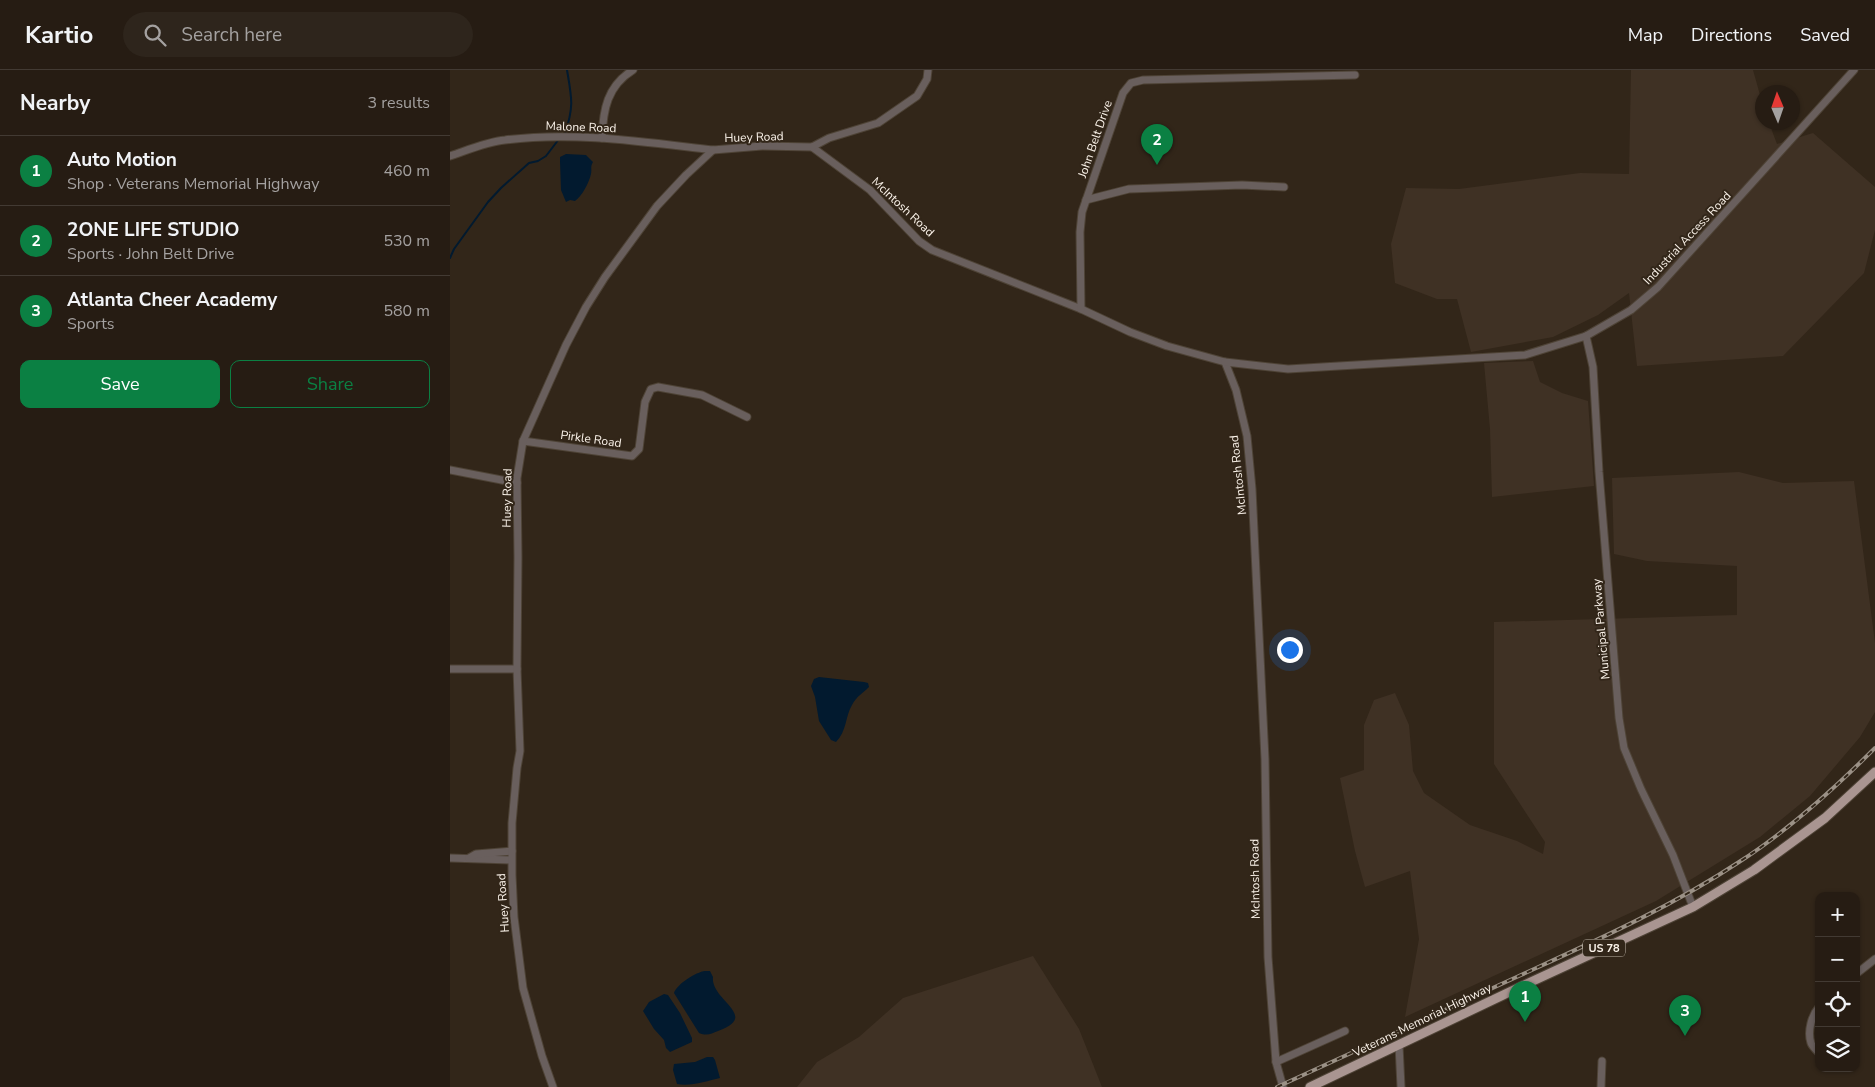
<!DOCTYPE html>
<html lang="en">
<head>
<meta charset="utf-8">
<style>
  :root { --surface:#261c13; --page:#2e251c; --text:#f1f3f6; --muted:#a4a1a0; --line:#423a33; --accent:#0b8043 }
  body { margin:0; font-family:"Nunito Sans",sans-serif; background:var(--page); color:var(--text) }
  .controls { position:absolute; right:15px; bottom:15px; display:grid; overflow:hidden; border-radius:10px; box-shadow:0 1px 4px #0004 }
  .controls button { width:45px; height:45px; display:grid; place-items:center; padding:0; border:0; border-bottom:1px solid var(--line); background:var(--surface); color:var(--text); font:25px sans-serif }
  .compass { position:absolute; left:1305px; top:15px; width:45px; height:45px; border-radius:50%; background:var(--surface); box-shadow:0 1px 4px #0004; rotate:358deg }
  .you { position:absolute; left:839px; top:579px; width:18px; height:18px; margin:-12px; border:4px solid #fff; border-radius:50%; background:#1a73e8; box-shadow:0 0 0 8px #1a73e833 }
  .badge { display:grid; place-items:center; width:32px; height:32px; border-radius:50%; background:var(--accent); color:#fff; font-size:16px; font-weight:700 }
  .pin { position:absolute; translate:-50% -41px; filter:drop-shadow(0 1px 2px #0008) }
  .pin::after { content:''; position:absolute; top:26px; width:18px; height:15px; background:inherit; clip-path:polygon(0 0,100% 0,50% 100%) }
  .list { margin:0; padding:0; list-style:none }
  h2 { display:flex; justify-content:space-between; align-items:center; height:65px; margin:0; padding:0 20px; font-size:21px }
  h2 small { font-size:16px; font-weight:400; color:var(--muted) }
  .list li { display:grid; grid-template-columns:32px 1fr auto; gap:15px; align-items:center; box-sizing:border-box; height:70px; padding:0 20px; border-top:1px solid var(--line) }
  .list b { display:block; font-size:19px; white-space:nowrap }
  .list p { margin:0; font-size:16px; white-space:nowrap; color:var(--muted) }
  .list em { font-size:16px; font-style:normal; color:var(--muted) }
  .actions { display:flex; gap:10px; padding:15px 20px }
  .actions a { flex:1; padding:11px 0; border:1px solid var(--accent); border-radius:10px; text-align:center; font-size:18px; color:var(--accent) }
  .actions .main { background:var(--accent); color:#fff }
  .icon { flex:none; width:28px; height:28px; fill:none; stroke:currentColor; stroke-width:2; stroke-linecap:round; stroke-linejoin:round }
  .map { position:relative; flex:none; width:1425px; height:1017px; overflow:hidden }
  header { display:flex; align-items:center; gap:30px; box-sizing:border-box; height:70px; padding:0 25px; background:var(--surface); border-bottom:1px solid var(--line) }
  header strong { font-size:24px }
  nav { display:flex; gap:28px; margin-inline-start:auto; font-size:18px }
  .search { width:350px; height:45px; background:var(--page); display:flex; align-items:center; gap:12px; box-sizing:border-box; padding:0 18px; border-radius:28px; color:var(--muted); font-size:19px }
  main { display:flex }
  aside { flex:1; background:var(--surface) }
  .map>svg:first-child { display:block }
  .industrial { fill:#3f3124 }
  .water { fill:#021a2f }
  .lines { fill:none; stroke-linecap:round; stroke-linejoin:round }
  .stream { stroke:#021a2f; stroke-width:2 }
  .minor-casing { stroke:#4e4336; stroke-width:9 }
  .major-casing { stroke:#4e4336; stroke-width:11 }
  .minor { stroke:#695f5d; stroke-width:7 }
  .major { stroke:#a99591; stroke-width:9 }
  .rail-casing { stroke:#9b9186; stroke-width:4 }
  .rail { stroke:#322619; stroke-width:2; stroke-dasharray:5.5; stroke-linecap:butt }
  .labels { text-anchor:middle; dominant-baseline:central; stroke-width:4; stroke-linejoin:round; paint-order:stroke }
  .shield { fill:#322619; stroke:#bfb6ab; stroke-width:1 }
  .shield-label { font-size:11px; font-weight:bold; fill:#fbf3ea }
  .street-label { font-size:12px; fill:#fbf3ea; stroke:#322619 }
</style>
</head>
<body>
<header>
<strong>Kartio</strong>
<div class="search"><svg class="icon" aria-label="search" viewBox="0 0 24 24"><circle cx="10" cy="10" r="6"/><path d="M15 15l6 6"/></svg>Search here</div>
<nav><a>Map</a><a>Directions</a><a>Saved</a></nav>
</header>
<main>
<aside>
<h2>Nearby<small>3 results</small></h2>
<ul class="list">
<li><span class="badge">1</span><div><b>Auto Motion</b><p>Shop · Veterans Memorial Highway</p></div><em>460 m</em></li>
<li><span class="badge">2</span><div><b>2ONE LIFE STUDIO</b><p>Sports · John Belt Drive</p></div><em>530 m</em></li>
<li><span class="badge">3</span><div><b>Atlanta Cheer Academy</b><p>Sports</p></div><em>580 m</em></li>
</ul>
<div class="actions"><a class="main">Save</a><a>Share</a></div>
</aside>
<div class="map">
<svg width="1425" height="1017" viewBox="0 0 1425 1017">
  <rect width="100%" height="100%" fill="#322619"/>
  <!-- industrial -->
  <g class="industrial">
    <polygon points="1181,0 1303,0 1312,32 1312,52 1319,53 1327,74 1363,63 1425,117 1425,160 1414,203 1333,286 1187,296 1179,223 1148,245 1103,267 1021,282 1007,229 987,229 945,213 941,174 956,118 1009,119 1130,103 1179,104"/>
    <polygon points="1083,291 1090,312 1112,323 1138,331 1144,416 1042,427 1040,359 1034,293"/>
    <polygon points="1289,402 1333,413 1404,411 1425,573 1425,642 1410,667 1360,726 1310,767 1206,831 955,947 969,869 960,801 915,817 905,781 890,708 914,700 914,655 924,630 945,623 959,655 963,701 974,723 1020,755 1067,771 1093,784 1095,772 1044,694 1044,552 1287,545 1287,496 1197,491 1164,484 1162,408"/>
    <polygon points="583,886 629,959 652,1017 347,1017 367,992 409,967 453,928"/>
  </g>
  <!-- water -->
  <g class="water">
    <path d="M116,84L136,85L143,92C140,97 142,99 141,104C139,113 132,126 125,131L120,130L116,132L111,120L110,91V87Z"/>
    <path d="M369,607L414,612L418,613L419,617C413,623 406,627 402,635C395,647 397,661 386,672L381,670L369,651L365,627L361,616L364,609Z"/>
    <path d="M255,901H260L263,907C260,930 311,946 268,961C261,964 257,966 249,963L224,923C227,914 246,902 255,901Z"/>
    <polygon points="214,924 218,925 230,943 242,968 242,972 220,982 216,978 214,970 204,959 193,941 199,932"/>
    <path d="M257,987H263L265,990L270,1008C257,1011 240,1017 227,1014L223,1000L224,994L245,992Z"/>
  </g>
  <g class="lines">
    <!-- stream -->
    <g class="stream">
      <path d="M115,64C124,36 122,29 117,0"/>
      <polyline points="0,188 4,179 38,132 51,118 79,93 88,91 96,86 109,69"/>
    </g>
    <defs>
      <g id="minor">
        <path d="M152,68C153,40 157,16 183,0"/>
        <polyline points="362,77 420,120 469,171 482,180 631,239 680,262 717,276 775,292 786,320 797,366 802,419 815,689 818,887 826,992 833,1017"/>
        <path d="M0,86C18,80 36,72 55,70C124,61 194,72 263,80"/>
        <polyline points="636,130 679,119 792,115 834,117"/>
        <polyline points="631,239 630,162 632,142 673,23 681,13 693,10 905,5"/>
        <polyline points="1136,266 1143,297 1149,402 1169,648 1174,678 1191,719 1223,785 1243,837"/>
        <polyline points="775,292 838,299 1075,285 1136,266 1181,240 1208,217 1404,0"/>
        <polyline points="73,371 182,386 189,379 195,332 201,319 208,317 252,325 297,347"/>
        <polyline points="0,400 67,413"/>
        <polyline points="0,599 67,599"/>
        <polyline points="0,788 61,790"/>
        <polyline points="19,788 26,784 62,781"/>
        <polyline points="1406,904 1425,889"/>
        <path d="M1369,937C1362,945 1357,961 1361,973C1362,976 1366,980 1369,983"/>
        <polyline points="949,975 951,1017"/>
        <polyline points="826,992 895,961"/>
        <polyline points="103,1017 92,986 73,918 64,847 62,805 62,753 67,698 70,681 67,599 68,487 67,408 73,371 116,275 136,237 155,207 207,136 236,105 263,80 312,76 362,77 379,68 428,53 467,26 477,9 478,0"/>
        <polyline points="1151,1017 1152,991"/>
      </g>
      <polyline id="major" points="860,1017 1070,917 1243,837 1304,800 1375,748 1425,702"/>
    </defs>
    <!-- minor casing -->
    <use href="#minor" class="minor-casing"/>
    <!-- major casing -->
    <use href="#major" class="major-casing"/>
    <!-- minor -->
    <use href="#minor" class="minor"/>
    <!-- major -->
    <use href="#major" class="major"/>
    <defs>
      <path id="rail" d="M827,1017C908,980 990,942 1071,905C1145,871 1221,837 1289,792C1339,760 1383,720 1425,678"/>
    </defs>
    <!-- rail casing -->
    <use href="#rail" class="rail-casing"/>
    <!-- rail -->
    <use href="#rail" class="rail"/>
  </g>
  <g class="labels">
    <!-- shield labels -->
    <rect class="shield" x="1133" y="869.5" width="42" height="17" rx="4"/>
    <g class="shield-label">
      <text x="1154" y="878">US 78</text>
    </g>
    <!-- street labels -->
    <g class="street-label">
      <text transform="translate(131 57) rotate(2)">Malone Road</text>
      <text transform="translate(304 67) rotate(-2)">Huey Road</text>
      <text transform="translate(645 69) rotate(-71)">John Belt Drive</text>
      <text transform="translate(453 137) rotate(43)">McIntosh Road</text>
      <text transform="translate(1237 168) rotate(-47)">Industrial Access Road</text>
      <text transform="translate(141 369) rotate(8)">Pirkle Road</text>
      <text transform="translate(788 405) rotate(-96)">McIntosh Road</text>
      <text transform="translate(57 428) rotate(-89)">Huey Road</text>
      <text transform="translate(1151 559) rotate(-95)">Municipal Parkway</text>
      <text transform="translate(805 809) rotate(-91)">McIntosh Road</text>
      <text transform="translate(53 833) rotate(-94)">Huey Road</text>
      <text transform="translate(972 950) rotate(-26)">Veterans Memorial Highway</text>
    </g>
  </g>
</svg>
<div class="controls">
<button>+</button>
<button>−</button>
<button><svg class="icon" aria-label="locate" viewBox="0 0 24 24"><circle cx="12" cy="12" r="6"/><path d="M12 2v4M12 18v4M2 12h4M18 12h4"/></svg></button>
<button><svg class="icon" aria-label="layers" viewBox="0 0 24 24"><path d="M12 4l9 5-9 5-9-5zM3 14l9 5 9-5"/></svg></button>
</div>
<svg class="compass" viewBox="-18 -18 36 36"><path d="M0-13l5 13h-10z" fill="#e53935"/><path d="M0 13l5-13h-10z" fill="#a4a1a0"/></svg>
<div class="you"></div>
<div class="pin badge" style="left:1075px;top:952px">1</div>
<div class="pin badge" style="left:707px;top:95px">2</div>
<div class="pin badge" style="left:1235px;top:966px">3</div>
</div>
</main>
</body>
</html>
